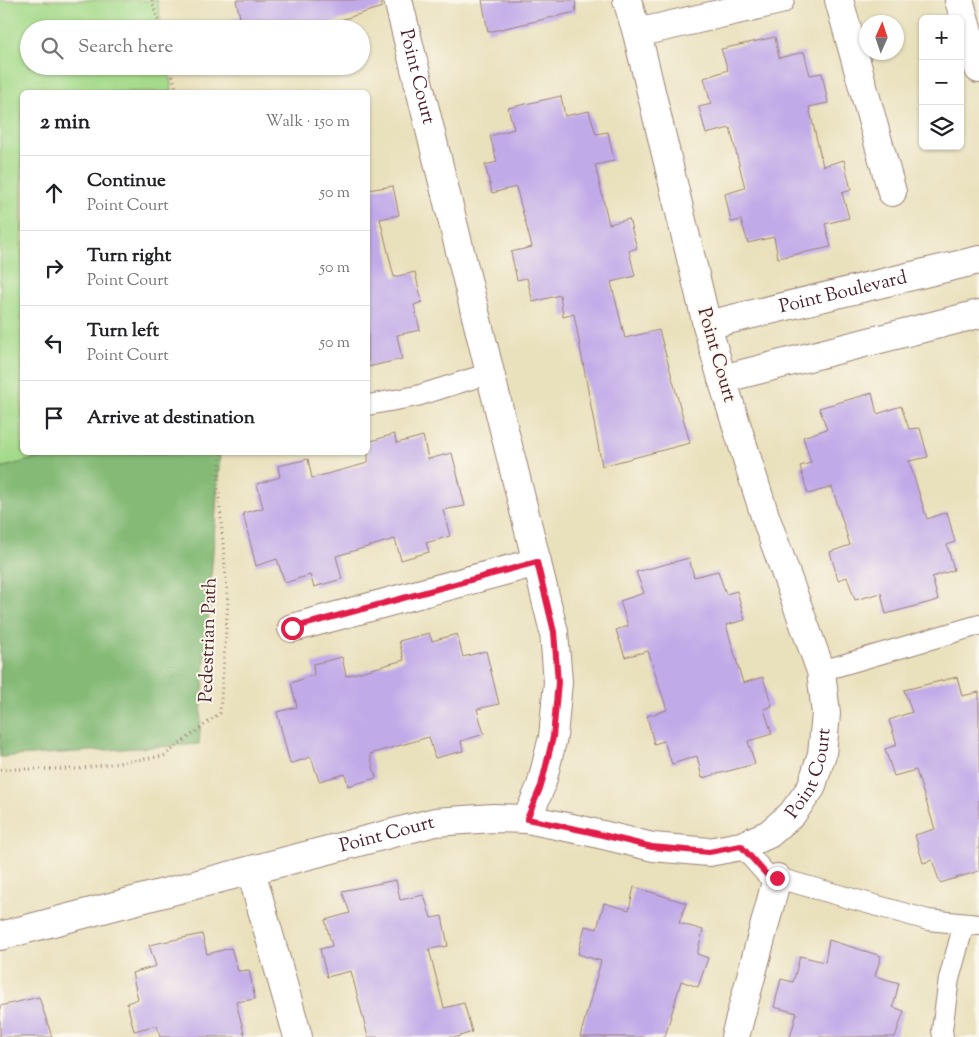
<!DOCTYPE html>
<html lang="en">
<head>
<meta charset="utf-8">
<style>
  :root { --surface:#fff; --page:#f6f6f6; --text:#202124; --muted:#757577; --line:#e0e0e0 }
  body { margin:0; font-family:"Sorts Mill Goudy",serif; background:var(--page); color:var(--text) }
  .controls { position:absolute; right:15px; top:15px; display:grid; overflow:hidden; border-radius:8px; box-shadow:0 1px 4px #0004 }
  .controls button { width:45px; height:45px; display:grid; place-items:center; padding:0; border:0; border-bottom:1px solid var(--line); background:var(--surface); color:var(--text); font:25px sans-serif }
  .compass { position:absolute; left:859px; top:15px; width:45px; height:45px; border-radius:50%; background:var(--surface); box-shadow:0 1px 4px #0004; rotate:3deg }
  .stop { position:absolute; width:15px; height:15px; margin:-11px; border:4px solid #e11d48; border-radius:50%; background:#fff }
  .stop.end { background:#e11d48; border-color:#fff; box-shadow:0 1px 5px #0008 }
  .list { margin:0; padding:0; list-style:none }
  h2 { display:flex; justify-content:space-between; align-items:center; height:65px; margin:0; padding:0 20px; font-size:21px }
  h2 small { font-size:16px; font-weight:400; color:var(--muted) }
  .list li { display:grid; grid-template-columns:32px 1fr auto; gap:15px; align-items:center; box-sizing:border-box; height:75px; padding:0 20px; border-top:1px solid var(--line) }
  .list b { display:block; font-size:19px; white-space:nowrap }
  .list p { margin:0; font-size:16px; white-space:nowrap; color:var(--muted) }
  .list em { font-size:16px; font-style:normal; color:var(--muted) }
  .icon { flex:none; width:28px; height:28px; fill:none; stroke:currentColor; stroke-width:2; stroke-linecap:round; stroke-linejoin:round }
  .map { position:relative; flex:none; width:979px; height:1037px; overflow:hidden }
  .search { position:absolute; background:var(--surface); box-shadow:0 1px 4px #0004; left:20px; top:20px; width:350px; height:55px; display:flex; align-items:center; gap:12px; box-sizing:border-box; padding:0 18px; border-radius:28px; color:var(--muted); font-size:19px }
  .panel { position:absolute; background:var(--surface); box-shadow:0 1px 4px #0004; left:20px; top:90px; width:350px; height:365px; border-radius:8px }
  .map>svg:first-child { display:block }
  .green { fill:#a5da8a; stroke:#787c5a }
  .forest { fill:#84ba76; stroke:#676c50 }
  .building { fill:#c1aae8 }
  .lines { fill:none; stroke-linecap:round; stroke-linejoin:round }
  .lane-casing { stroke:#9a8074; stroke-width:22 }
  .street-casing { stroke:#9a8074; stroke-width:30 }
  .path { stroke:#9a8074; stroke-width:3; stroke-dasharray:1 4; stroke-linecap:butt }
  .lane { stroke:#fff; stroke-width:20 }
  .street { stroke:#fff; stroke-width:28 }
  .route { stroke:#e11d48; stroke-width:6 }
  .labels { text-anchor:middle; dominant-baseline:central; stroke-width:4; stroke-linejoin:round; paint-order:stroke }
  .street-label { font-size:19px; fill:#4a1f2b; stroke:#fbf7ec }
</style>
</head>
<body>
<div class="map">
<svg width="979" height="1037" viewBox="0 0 979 1037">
  <rect width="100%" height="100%" fill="#fbf7ec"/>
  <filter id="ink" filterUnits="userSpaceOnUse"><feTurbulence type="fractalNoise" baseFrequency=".02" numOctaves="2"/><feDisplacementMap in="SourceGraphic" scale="10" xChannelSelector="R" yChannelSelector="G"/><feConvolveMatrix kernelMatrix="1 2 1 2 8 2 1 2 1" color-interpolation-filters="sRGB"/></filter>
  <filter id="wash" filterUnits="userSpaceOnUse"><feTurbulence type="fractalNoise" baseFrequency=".0096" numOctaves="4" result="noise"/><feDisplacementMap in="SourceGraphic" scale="20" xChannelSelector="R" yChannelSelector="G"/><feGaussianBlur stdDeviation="1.12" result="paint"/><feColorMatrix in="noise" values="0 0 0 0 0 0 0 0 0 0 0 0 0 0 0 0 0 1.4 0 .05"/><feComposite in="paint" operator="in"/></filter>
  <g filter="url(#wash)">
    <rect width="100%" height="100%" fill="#e9e0bc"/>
    <!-- green -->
    <polygon class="green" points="0,0 157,0 162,29 29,29 29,66 168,66 172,92 22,92 22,452 60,453 0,468"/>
    <!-- forest -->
    <polygon class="forest" points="60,452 220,453 199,744 0,757 0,468"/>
    <g id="blocks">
      <!-- building -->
      <g class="building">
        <polygon points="236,0 381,0 382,7 312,29 230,29 228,20 240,17"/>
        <polygon points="482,0 575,0 576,12 488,32"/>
        <polygon points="775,37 779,58 804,52 810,75 822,73 828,103 809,107 823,166 844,160 851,190 842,193 849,218 825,224 831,247 778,258 774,237 748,243 741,220 731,222 725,194 745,188 730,128 706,134 699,107 711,104 704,78 728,70 721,49"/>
        <polygon points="561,96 565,116 589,111 596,134 608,132 614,161 595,165 609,224 629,219 637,248 629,251 635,276 611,282 625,338 659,330 690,443 602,466 574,314 563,317 560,295 533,302 527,278 517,280 511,252 532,247 516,187 492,193 485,165 497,162 490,136 514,129 508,108"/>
        <polygon points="393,186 399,215 380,219 394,277 415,272 422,302 414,305 420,330 397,335 402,359 368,367 368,190"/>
        <polygon points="872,393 877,414 901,406 909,429 920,428 928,457 909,461 927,519 947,512 955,542 947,545 954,570 932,577 938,600 886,614 881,593 855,600 847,577 838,580 830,552 850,545 832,487 808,494 800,466 811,463 803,437 827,429 819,408"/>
        <polygon points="394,434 397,443 423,436 428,459 452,453 465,506 443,510 450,536 426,543 429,552 401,560 395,539 336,556 342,579 314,587 310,575 285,583 277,559 256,566 243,513 263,508 257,484 280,477 278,466 308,459 312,478 368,463 368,442"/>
        <polygon points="689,558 694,577 718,571 726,594 737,591 745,620 726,625 743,683 763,677 772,706 764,709 772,734 748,741 755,764 702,778 697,756 672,764 664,741 654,744 647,716 667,710 648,651 625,657 616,630 628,626 620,601 644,593 636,572"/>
        <polygon points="429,633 432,641 457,634 463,657 486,651 499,704 477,709 484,734 461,741 463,751 435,758 429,737 370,754 376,778 348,786 345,774 319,781 311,757 290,764 277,712 297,707 291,683 314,675 313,664 342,657 346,676 404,660 399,641"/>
        <polygon points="957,677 962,696 979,692 979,871 940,883 932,860 923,863 915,835 935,829 916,770 894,776 885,749 897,745 889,720 912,712 904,690"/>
        <polygon points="396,880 400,900 424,895 431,918 442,916 448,946 429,949 444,1008 464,1003 472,1032 457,1037 368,1037 351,971 327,977 320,949 332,946 325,920 350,913 342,891"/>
        <polygon points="634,887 686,903 679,923 703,930 697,954 708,958 698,987 681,981 665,1037 580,1037 601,961 578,954 585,926 597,929 604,903 629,910"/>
        <polygon points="202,934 207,954 231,948 238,971 249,970 255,999 236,1002 245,1037 160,1037 157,1025 134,1031 127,1003 138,999 132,973 156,966 149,945"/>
        <polygon points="829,940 881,956 875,976 899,983 893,1007 904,1011 895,1037 790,1037 797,1013 774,1007 781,979 793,982 800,956 825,962"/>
        <polygon points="39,997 52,1037 0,1037 0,1006"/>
      </g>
    </g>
  </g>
  <g filter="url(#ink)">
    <use href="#blocks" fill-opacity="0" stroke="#9a8074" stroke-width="1"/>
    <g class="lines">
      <defs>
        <g id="lane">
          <polyline points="368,405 417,396 490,373"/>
          <polyline points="821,671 979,625"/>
          <polyline points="741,846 767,875 928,920 979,925"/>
          <polyline points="943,1037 942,1030 949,979 964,924"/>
        </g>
        <g id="street">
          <path id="s1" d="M398,0L554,632L558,682L553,737L541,786L527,819"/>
          <polyline points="839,0 892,192"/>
          <polyline points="959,0 979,69"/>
          <polyline points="637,33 780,0"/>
          <path id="s2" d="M707,325L979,260"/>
          <polyline points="722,379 979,314"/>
          <polyline points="292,628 537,562"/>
          <polyline points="251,871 298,1037"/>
          <path id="s3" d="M0,936L435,822L493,818L527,819L586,831L653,847L709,852L741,846L769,834L792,814L811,788L822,754L826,714L821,671L765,516L722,379L707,325L637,33L627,0"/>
          <polyline points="735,1037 777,878"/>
        </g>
      </defs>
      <!-- lane casing -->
      <use href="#lane" class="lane-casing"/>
      <!-- street casing -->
      <use href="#street" class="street-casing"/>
      <!-- path -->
      <g class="path">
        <polyline points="152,0 160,29"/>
        <polyline points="170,66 177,92"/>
        <polyline points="0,769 76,769 164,756 220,713 228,601 218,486 221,452"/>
      </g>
      <!-- lane -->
      <use href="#lane" class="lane"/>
      <!-- street -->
      <use href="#street" class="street"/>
    </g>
  </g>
  <g class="lines" filter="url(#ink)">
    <!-- route -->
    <polyline class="route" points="292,628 537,562 554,632 558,682 553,737 541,786 527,819 586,831 652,847 709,852 741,846 767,875 777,878"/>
  </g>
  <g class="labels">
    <!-- street labels -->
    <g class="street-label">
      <text stroke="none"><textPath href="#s1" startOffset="79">Point Court</textPath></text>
      <text stroke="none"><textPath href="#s2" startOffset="140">Point Boulevard</textPath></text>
      <text transform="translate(716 355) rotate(74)">Point Court</text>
      <text transform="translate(209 640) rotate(-88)">Pedestrian Path</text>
      <text stroke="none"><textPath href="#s3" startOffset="866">Point Court</textPath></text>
      <text stroke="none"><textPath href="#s3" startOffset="400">Point Court</textPath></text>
    </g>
  </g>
</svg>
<div class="controls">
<button>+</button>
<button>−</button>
<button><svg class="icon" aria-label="layers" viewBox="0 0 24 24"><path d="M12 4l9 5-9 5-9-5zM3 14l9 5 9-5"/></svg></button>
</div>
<svg class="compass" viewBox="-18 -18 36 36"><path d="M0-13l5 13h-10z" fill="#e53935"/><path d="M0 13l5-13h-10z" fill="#757577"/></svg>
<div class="stop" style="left:292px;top:628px"></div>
<div class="stop end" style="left:777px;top:878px"></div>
<div class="search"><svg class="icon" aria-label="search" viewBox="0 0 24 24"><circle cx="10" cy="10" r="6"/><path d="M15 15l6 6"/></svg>Search here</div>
<section class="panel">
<h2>2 min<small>Walk · 150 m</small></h2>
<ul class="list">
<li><svg class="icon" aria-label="ahead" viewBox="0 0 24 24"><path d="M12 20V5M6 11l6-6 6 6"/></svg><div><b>Continue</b><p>Point Court</p></div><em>50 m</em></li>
<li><svg class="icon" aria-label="right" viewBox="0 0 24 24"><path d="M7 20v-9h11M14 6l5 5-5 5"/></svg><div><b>Turn right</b><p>Point Court</p></div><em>50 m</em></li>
<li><svg class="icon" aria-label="left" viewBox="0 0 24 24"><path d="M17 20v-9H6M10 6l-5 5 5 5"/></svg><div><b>Turn left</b><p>Point Court</p></div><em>50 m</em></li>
<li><svg class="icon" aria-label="arrive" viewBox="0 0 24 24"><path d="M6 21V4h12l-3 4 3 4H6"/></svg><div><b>Arrive at destination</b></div></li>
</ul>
</section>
</div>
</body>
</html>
